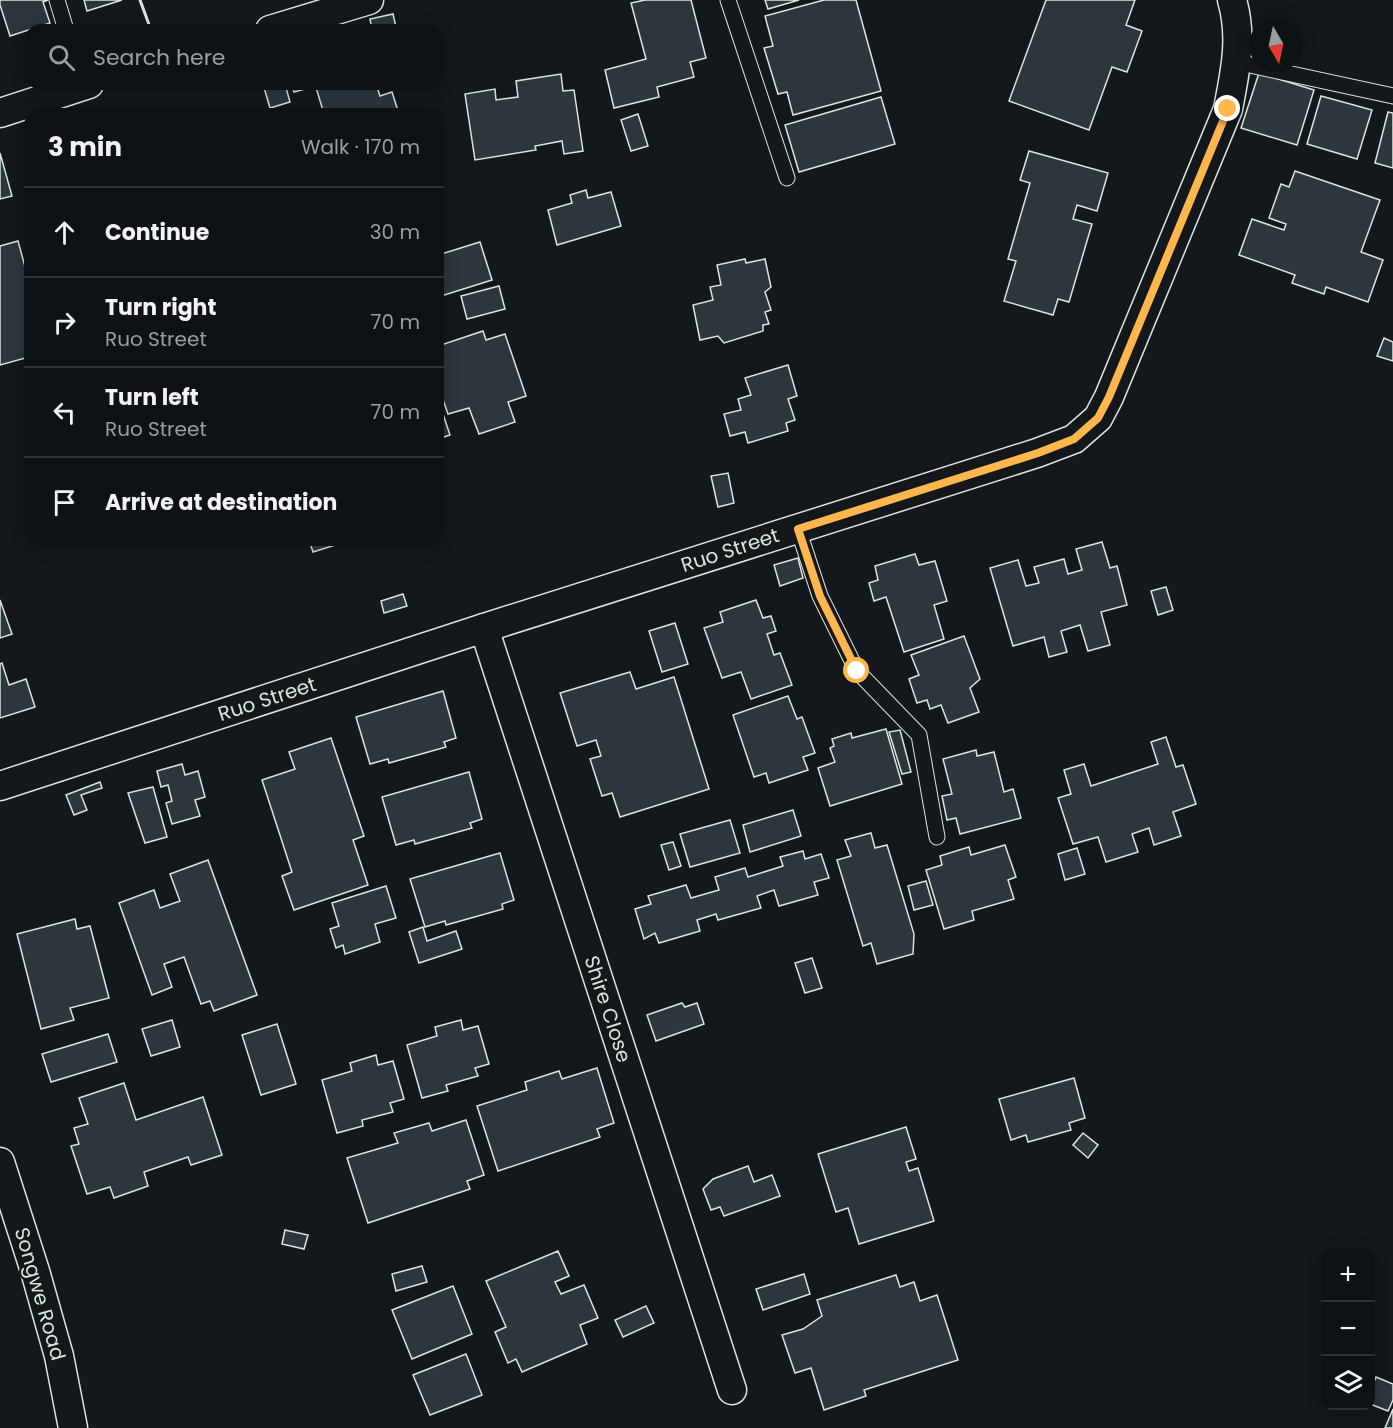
<!DOCTYPE html>
<html lang="en">
<head>
<meta charset="utf-8">
<style>
  :root { --surface:#0f1215; --page:#181b1e; --text:#f1f3f6; --muted:#9b9ea0; --line:#2f3234 }
  body { margin:0; font-family:Poppins,sans-serif; background:var(--page); color:var(--text) }
  .controls { position:absolute; right:18px; bottom:18px; display:grid; overflow:hidden; border-radius:12px; box-shadow:0 3px 15px #0003 }
  .controls button { width:54px; height:54px; display:grid; place-items:center; padding:0; border:0; border-bottom:2px solid var(--line); background:var(--surface); color:var(--text); font:30px sans-serif }
  .compass { position:absolute; left:1249px; top:18px; width:54px; height:54px; border-radius:50%; background:var(--surface); box-shadow:0 3px 15px #0003; rotate:171deg }
  .stop { position:absolute; width:18px; height:18px; margin:-14px; border:4px solid #ffb74d; border-radius:50%; background:#fff }
  .stop.end { background:#ffb74d; border-color:#fff; box-shadow:0 2px 6px #0008 }
  .list { margin:0; padding:0; list-style:none }
  h2 { display:flex; justify-content:space-between; align-items:center; height:78px; margin:0; padding:0 24px; font-size:26px }
  h2 small { font-size:20px; font-weight:400; color:var(--muted) }
  .list li { display:grid; grid-template-columns:39px 1fr auto; gap:18px; align-items:center; box-sizing:border-box; height:90px; padding:0 24px; border-top:2px solid var(--line) }
  .list b { display:block; font-size:22px; white-space:nowrap }
  .list p { margin:0; font-size:20px; white-space:nowrap; color:var(--muted) }
  .list em { font-size:20px; font-style:normal; color:var(--muted) }
  .icon { flex:none; width:33px; height:33px; fill:none; stroke:currentColor; stroke-width:2; stroke-linecap:round; stroke-linejoin:round }
  .map { position:relative; flex:none; width:1393px; height:1428px; overflow:hidden }
  .search { position:absolute; background:var(--surface); box-shadow:0 3px 15px #0003; left:24px; top:24px; width:420px; height:66px; display:flex; align-items:center; gap:15px; box-sizing:border-box; padding:0 21px; border-radius:18px; color:var(--muted); font-size:22px }
  .panel { position:absolute; background:var(--surface); box-shadow:0 3px 15px #0003; left:24px; top:108px; width:420px; height:438px; border-radius:18px }
  .map>svg:first-child { display:block }
  .building { fill:#2c363c; stroke:#d8e6dc; stroke-width:1.5 }
  .lines { fill:none; stroke-linecap:round; stroke-linejoin:round }
  .service-casing { stroke:#d8e6dc; stroke-width:17 }
  .minor-casing { stroke:#d8e6dc; stroke-width:31 }
  .service { stroke:#14181c; stroke-width:15 }
  .minor { stroke:#14181c; stroke-width:28 }
  .wall { stroke:#d8e6dc; stroke-width:3 }
  .route { stroke:#ffb74d; stroke-width:8 }
  .labels { text-anchor:middle; dominant-baseline:central; stroke-width:4.5; stroke-linejoin:round; paint-order:stroke }
  .street-label { font-size:20px; fill:#d8e6dc; stroke:#14181c }
</style>
</head>
<body>
<div class="map">
<svg width="1393" height="1428" viewBox="0 0 1393 1428">
  <rect width="100%" height="100%" fill="#14181c"/>
  <!-- building -->
  <g class="building">
    <polygon points="0,0 48,0 43,2 50,23 10,36 0,5"/>
    <polygon points="84,0 122,0 87,11"/>
    <polygon points="645,0 691,0 706,58 690,62 694,77 657,87 659,97 614,108 605,70 646,59 631,3"/>
    <polygon points="765,0 799,0 768,9"/>
    <polygon points="824,0 856,0 881,91 793,115 787,92 778,94 764,48 773,46 765,16"/>
    <polygon points="1046,0 1135,0 1126,25 1142,31 1127,72 1112,67 1089,130 1009,101"/>
    <polygon points="393,14 396,27 372,30 370,19"/>
    <polygon points="1259,73 1314,90 1297,145 1241,128"/>
    <polygon points="561,74 563,91 574,90 583,151 564,154 562,141 535,146 536,150 475,160 465,94 495,89 496,100 518,97 516,81"/>
    <polygon points="263,84 285,84 290,102 270,108"/>
    <polygon points="292,84 308,84 309,88 294,92"/>
    <polygon points="315,84 376,84 380,96 392,92 399,114 324,114"/>
    <polygon points="1321,96 1372,110 1357,159 1307,144"/>
    <polygon points="881,97 895,144 799,172 785,125"/>
    <polygon points="1388,112 1393,113 1393,168 1375,163"/>
    <polygon points="638,114 648,146 631,151 621,120"/>
    <polygon points="1029,151 1108,173 1097,211 1077,205 1073,219 1092,224 1069,302 1058,299 1053,315 1004,301 1016,261 1008,259 1030,183 1020,180"/>
    <polygon points="0,153 12,196 0,199"/>
    <polygon points="1295,171 1380,200 1361,252 1383,260 1368,302 1326,287 1324,294 1292,283 1295,275 1239,255 1252,219 1284,230 1286,224 1269,218 1281,184 1289,187"/>
    <polygon points="586,190 588,198 611,192 621,226 557,245 548,210 572,203 570,195"/>
    <polygon points="18,241 30,285 30,340 25,341 29,357 0,365 0,246"/>
    <polygon points="480,242 492,280 438,297 438,255"/>
    <polygon points="745,259 746,263 765,259 771,287 765,292 771,310 765,312 769,324 763,325 763,331 724,343 718,336 700,340 693,305 713,300 710,287 721,285 717,265"/>
    <polygon points="499,286 505,309 467,319 461,296"/>
    <polygon points="483,331 486,340 505,334 526,396 508,402 515,422 479,434 469,408 448,414 442,397 438,398 438,346"/>
    <polygon points="1384,338 1393,342 1393,361 1377,356"/>
    <polygon points="788,365 797,396 788,399 795,420 786,423 788,431 748,443 745,432 730,436 724,414 741,410 738,399 751,395 745,378"/>
    <polygon points="441,408 450,435 438,439 438,409"/>
    <polygon points="728,473 734,503 718,507 711,476"/>
    <polygon points="309,540 351,540 313,552"/>
    <polygon points="1102,542 1110,568 1117,566 1127,605 1101,612 1110,645 1088,651 1080,625 1061,631 1067,652 1049,657 1044,637 1013,646 990,568 1018,560 1026,586 1039,583 1034,567 1064,559 1068,574 1082,570 1076,549"/>
    <polygon points="915,554 919,565 935,561 947,601 934,605 944,639 904,652 886,597 874,601 869,583 878,580 875,566"/>
    <polygon points="798,558 803,578 780,586 774,565"/>
    <polygon points="1166,587 1173,610 1158,615 1151,591"/>
    <polygon points="403,594 407,606 384,613 381,601"/>
    <polygon points="0,600 12,634 0,638"/>
    <polygon points="756,600 763,618 771,616 776,631 767,634 774,655 780,653 792,685 751,699 741,672 722,678 704,628 723,622 720,612"/>
    <polygon points="675,623 688,664 662,672 649,631"/>
    <polygon points="964,636 980,679 970,688 979,712 948,723 941,705 930,709 927,700 917,703 909,679 919,675 911,655"/>
    <polygon points="2,663 9,685 26,679 35,707 0,718 0,664"/>
    <polygon points="630,672 636,689 674,677 709,789 620,817 612,793 602,796 590,759 601,756 596,740 577,746 560,693"/>
    <polygon points="443,691 456,738 444,742 446,747 389,763 388,759 370,764 356,717"/>
    <polygon points="788,696 797,719 802,717 815,753 803,757 808,770 769,783 766,773 754,777 733,715"/>
    <polygon points="886,729 902,784 830,806 818,768 835,762 830,748 834,746 832,739 851,733 852,738"/>
    <polygon points="900,730 911,772 902,774 889,732"/>
    <polygon points="1166,737 1176,767 1183,765 1196,804 1173,812 1181,836 1154,845 1149,828 1132,834 1138,852 1106,862 1098,837 1073,844 1058,798 1071,794 1064,770 1084,764 1091,786 1158,764 1151,742"/>
    <polygon points="331,738 364,836 353,840 368,885 294,910 282,876 292,872 262,780 295,769 289,752"/>
    <polygon points="976,750 977,756 994,752 1004,792 1013,789 1021,818 960,834 956,818 947,820 942,796 952,794 943,759"/>
    <polygon points="182,764 185,775 198,771 205,797 195,800 200,816 172,824 166,803 172,801 168,785 161,787 157,771"/>
    <polygon points="469,772 482,819 470,823 472,828 415,844 414,840 396,845 382,797"/>
    <polygon points="100,782 102,788 81,795 87,810 74,815 66,795"/>
    <polygon points="153,787 167,837 145,843 128,793"/>
    <polygon points="793,810 801,836 750,852 743,825"/>
    <polygon points="730,820 740,853 690,867 680,834"/>
    <polygon points="871,833 875,848 887,845 914,934 913,954 877,964 871,943 863,946 837,860 851,856 845,840"/>
    <polygon points="673,842 681,866 669,870 661,845"/>
    <polygon points="1005,845 1016,877 1008,880 1014,899 972,911 974,920 944,929 926,870 942,865 940,856 969,847 971,855"/>
    <polygon points="1077,848 1085,874 1065,880 1058,854"/>
    <polygon points="803,851 805,859 821,854 829,878 814,882 818,895 779,906 774,890 757,896 761,908 718,920 716,914 697,920 700,931 659,943 655,933 644,939 635,909 651,904 648,896 686,885 691,898 719,890 715,877 745,868 748,877 783,866 780,857"/>
    <polygon points="500,853 514,900 502,904 503,909 446,925 445,921 425,927 410,879"/>
    <polygon points="208,860 257,995 214,1011 210,1001 201,1004 184,957 164,964 172,987 152,995 119,903 154,890 160,908 180,901 170,874"/>
    <polygon points="926,881 933,905 914,910 908,886"/>
    <polygon points="386,886 396,918 375,924 380,942 345,954 343,945 336,948 330,929 339,926 332,903"/>
    <polygon points="75,919 77,929 90,926 109,998 70,1008 74,1020 41,1029 17,934"/>
    <polygon points="423,927 427,941 456,931 462,949 419,963 409,932"/>
    <polygon points="812,958 822,988 805,993 795,963"/>
    <polygon points="682,1003 685,1007 697,1003 704,1024 656,1041 647,1015"/>
    <polygon points="172,1020 180,1047 151,1056 142,1029"/>
    <polygon points="461,1020 463,1030 478,1026 489,1064 475,1068 478,1076 446,1085 448,1091 422,1098 407,1045 437,1036 435,1027"/>
    <polygon points="277,1024 296,1084 261,1095 242,1035"/>
    <polygon points="108,1034 117,1062 51,1082 42,1054"/>
    <polygon points="376,1055 378,1065 393,1061 404,1099 390,1103 393,1112 362,1120 363,1126 337,1133 322,1080 352,1071 350,1063"/>
    <polygon points="597,1068 614,1123 597,1129 600,1137 498,1171 477,1106 527,1090 525,1082 559,1071 562,1079"/>
    <polygon points="1074,1078 1085,1118 1069,1123 1071,1130 1028,1142 1026,1135 1011,1140 999,1099"/>
    <polygon points="124,1083 136,1120 203,1097 222,1155 191,1165 188,1157 144,1172 148,1186 114,1198 110,1187 87,1194 71,1146 79,1144 74,1128 88,1124 79,1098"/>
    <polygon points="466,1120 484,1175 467,1181 470,1189 368,1223 347,1158 398,1143 394,1133 429,1123 432,1131"/>
    <polygon points="906,1127 916,1159 906,1162 909,1171 918,1168 934,1221 859,1244 848,1208 836,1212 818,1154"/>
    <polygon points="1083,1133 1098,1145 1088,1158 1073,1145"/>
    <polygon points="748,1166 754,1182 772,1175 780,1196 724,1216 720,1207 711,1210 703,1189 713,1179"/>
    <polygon points="285,1230 308,1235 304,1249 282,1244"/>
    <polygon points="558,1251 569,1276 555,1282 561,1294 584,1285 598,1318 580,1325 587,1344 522,1372 516,1359 508,1363 495,1332 506,1327 486,1281"/>
    <polygon points="422,1266 427,1282 396,1291 392,1274"/>
    <polygon points="804,1274 810,1294 763,1310 756,1289"/>
    <polygon points="896,1275 900,1287 914,1282 920,1301 937,1295 958,1360 864,1390 866,1396 824,1410 811,1368 795,1373 782,1335 803,1329 822,1316 817,1300"/>
    <polygon points="453,1286 472,1334 412,1359 392,1310"/>
    <polygon points="646,1306 654,1323 623,1337 615,1320"/>
    <polygon points="466,1354 482,1395 430,1415 413,1375"/>
    <polygon points="1376,1377 1393,1384 1393,1400 1388,1411 1370,1404 1370,1392"/>
    <polygon points="1393,1409 1393,1428 1385,1428"/>
  </g>
  <g class="lines">
    <defs>
      <g id="service">
        <polyline points="57,0 66,30"/>
        <polyline points="728,0 787,178"/>
        <polyline points="1236,62 1393,96"/>
        <polyline points="798,529 820,596 857,671 919,735 937,837"/>
      </g>
      <g id="minor">
        <polyline points="270,30 369,0"/>
        <polyline points="0,113 89,84"/>
        <polyline points="484,628 732,1390"/>
        <path d="M0,786L484,628L1037,453L1074,439L1098,418L1109,397L1228,109C1235,72 1243,38 1232,0"/>
        <polyline points="0,1162 35,1271 59,1356 73,1428"/>
      </g>
    </defs>
    <!-- service casing -->
    <use href="#service" class="service-casing"/>
    <!-- minor casing -->
    <use href="#minor" class="minor-casing"/>
    <!-- service -->
    <use href="#service" class="service"/>
    <!-- minor -->
    <use href="#minor" class="minor"/>
    <!-- wall -->
    <polyline class="wall" points="140,0 151,30"/>
  </g>
  <g class="lines">
    <!-- route -->
    <polyline class="route" points="857,671 820,596 798,529 1038,453 1074,439 1098,418 1109,397 1228,109"/>
  </g>
  <g class="labels">
    <!-- street labels -->
    <g class="street-label">
      <text transform="translate(730 550) rotate(-18)">Ruo Street</text>
      <text transform="translate(267 699) rotate(-18)">Ruo Street</text>
      <text transform="translate(608 1009) rotate(72)">Shire Close</text>
      <text transform="translate(40 1294) rotate(74)">Songwe Road</text>
    </g>
  </g>
</svg>
<div class="controls">
<button>+</button>
<button>−</button>
<button><svg class="icon" aria-label="layers" viewBox="0 0 24 24"><path d="M12 4l9 5-9 5-9-5zM3 14l9 5 9-5"/></svg></button>
</div>
<svg class="compass" viewBox="-18 -18 36 36"><path d="M0-13l5 13h-10z" fill="#e53935"/><path d="M0 13l5-13h-10z" fill="#9b9ea0"/></svg>
<div class="stop" style="left:857px;top:671px"></div>
<div class="stop end" style="left:1228px;top:109px"></div>
<div class="search"><svg class="icon" aria-label="search" viewBox="0 0 24 24"><circle cx="10" cy="10" r="6"/><path d="M15 15l6 6"/></svg>Search here</div>
<section class="panel">
<h2>3 min<small>Walk · 170 m</small></h2>
<ul class="list">
<li><svg class="icon" aria-label="ahead" viewBox="0 0 24 24"><path d="M12 20V5M6 11l6-6 6 6"/></svg><div><b>Continue</b></div><em>30 m</em></li>
<li><svg class="icon" aria-label="right" viewBox="0 0 24 24"><path d="M7 20v-9h11M14 6l5 5-5 5"/></svg><div><b>Turn right</b><p>Ruo Street</p></div><em>70 m</em></li>
<li><svg class="icon" aria-label="left" viewBox="0 0 24 24"><path d="M17 20v-9H6M10 6l-5 5 5 5"/></svg><div><b>Turn left</b><p>Ruo Street</p></div><em>70 m</em></li>
<li><svg class="icon" aria-label="arrive" viewBox="0 0 24 24"><path d="M6 21V4h12l-3 4 3 4H6"/></svg><div><b>Arrive at destination</b></div></li>
</ul>
</section>
</div>
</body>
</html>
